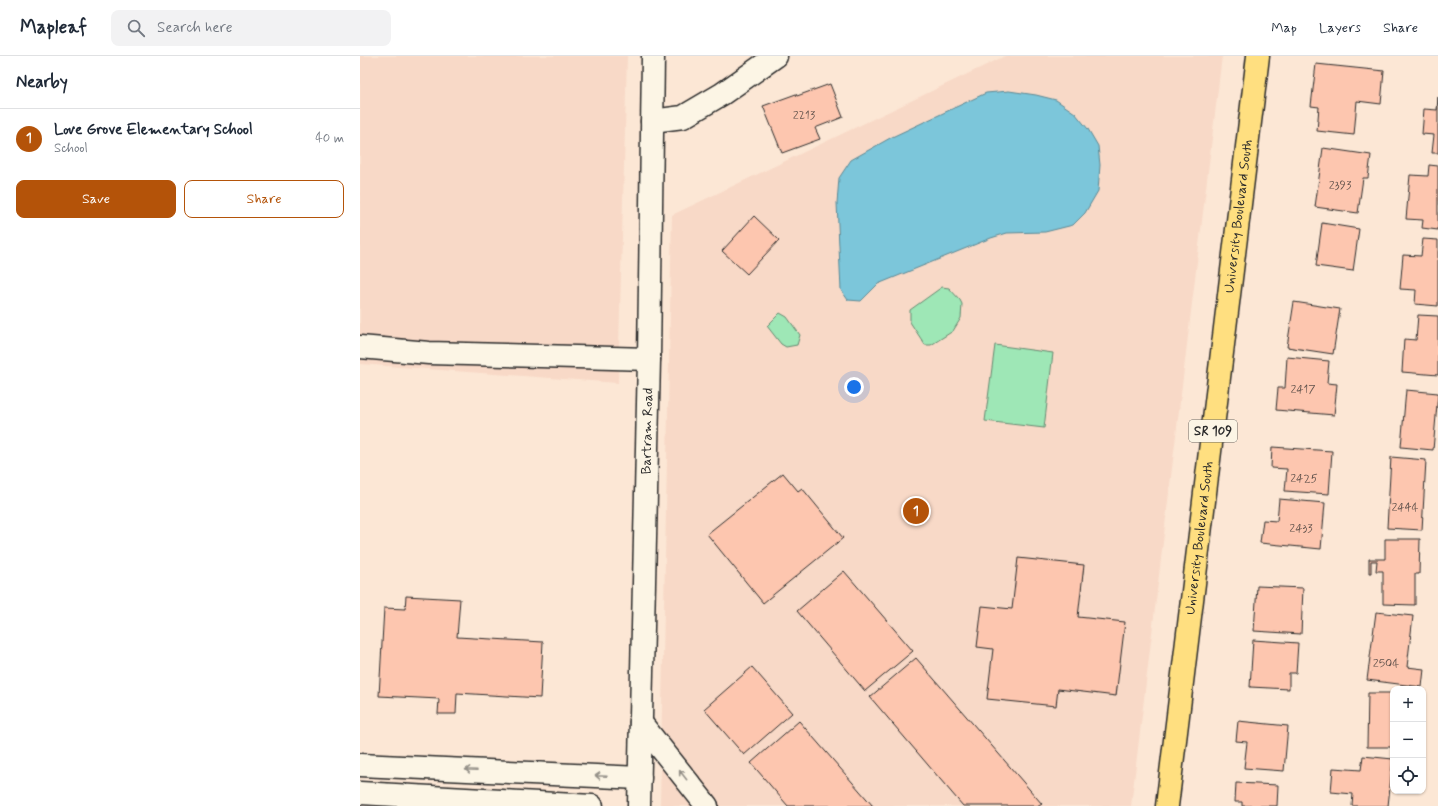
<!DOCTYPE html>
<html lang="en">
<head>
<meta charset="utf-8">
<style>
  :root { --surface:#fff; --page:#f2f2f3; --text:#1f2937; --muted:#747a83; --line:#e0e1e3; --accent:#b45309 }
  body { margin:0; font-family:Mynerve,sans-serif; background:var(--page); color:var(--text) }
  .controls { position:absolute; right:12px; bottom:12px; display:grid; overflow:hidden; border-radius:8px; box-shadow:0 1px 3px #0004 }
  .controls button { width:36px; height:36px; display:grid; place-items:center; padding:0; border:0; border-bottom:1px solid var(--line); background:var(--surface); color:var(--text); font:20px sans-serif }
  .you { position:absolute; left:494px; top:331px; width:14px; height:14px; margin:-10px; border:3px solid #fff; border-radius:50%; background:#1a73e8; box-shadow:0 0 0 6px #1a73e833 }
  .badge { display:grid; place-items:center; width:26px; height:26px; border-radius:50%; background:var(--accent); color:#fff; font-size:13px; font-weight:700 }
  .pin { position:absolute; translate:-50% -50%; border:2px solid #fff; box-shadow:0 1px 4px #0006 }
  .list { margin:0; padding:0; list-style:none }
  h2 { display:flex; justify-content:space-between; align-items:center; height:52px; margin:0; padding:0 16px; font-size:17px }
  h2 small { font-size:13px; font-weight:400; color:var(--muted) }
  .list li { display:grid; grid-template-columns:26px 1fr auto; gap:12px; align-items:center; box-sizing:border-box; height:60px; padding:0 16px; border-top:1px solid var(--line) }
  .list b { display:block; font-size:15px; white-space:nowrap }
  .list p { margin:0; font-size:13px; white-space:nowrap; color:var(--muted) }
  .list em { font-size:13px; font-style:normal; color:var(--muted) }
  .actions { display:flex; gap:8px; padding:12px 16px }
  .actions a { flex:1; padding:9px 0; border:1px solid var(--accent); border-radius:8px; text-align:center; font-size:14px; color:var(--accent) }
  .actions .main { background:var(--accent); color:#fff }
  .icon { flex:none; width:22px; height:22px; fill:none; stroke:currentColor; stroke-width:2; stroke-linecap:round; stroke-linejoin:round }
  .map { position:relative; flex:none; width:1078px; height:750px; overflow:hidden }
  header { display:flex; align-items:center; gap:24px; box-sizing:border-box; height:56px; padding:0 20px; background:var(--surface); border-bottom:1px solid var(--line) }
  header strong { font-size:19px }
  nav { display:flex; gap:22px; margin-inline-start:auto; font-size:14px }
  .search { width:280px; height:36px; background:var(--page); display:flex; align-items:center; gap:10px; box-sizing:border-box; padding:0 14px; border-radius:8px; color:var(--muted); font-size:15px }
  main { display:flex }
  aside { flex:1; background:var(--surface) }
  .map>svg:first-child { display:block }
  .built { fill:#f8d9c7 }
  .green { fill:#9ee7b6; stroke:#648970 }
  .water { fill:#7bc6da; stroke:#5b8894 }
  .building { fill:#fdc6af; stroke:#2b2b2b }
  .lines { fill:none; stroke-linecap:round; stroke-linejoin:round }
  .minor-casing { stroke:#2b2b2b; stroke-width:25 }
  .major-casing { stroke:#2b2b2b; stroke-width:25 }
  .minor { stroke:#fcf5e5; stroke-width:22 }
  .major { stroke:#ffdf80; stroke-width:22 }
  .oneway { stroke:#949088 }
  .labels { text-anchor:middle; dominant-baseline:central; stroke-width:3; stroke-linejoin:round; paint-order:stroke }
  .number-label { font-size:12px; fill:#60524c }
  .shield { fill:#fcf5e5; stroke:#6a6863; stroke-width:1 }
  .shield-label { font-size:13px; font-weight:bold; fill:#2b2b2b }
  .street-label { font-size:14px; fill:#2b2b2b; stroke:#fcf5e5 }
</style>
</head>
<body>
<header>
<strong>Mapleaf</strong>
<div class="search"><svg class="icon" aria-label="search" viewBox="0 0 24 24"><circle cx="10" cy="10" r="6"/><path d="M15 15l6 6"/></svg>Search here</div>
<nav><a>Map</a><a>Layers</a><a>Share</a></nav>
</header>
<main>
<aside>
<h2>Nearby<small></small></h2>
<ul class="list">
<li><span class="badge">1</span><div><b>Love Grove Elementary School</b><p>School</p></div><em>40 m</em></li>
</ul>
<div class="actions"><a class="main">Save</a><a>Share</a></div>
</aside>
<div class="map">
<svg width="1078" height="750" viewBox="0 0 1078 750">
  <rect width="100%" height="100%" fill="#fce7d5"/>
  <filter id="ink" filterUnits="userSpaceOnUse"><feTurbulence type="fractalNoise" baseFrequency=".025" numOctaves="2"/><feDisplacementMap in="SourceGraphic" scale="8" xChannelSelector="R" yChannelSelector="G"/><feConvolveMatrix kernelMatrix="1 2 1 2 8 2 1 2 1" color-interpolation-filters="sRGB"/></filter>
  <g filter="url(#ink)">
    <!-- built -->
    <g class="built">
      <polygon points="0,0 267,0 258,327 0,308"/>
      <polygon points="645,0 862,0 771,750 300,750 312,159"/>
    </g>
    <!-- green -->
    <g class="green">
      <polygon points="582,231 589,232 600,244 602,248 601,262 593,275 571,289 565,289 550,266 550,254"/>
      <polygon points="420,257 427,261 440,279 437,289 426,291 421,288 407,270"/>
      <polygon points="635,289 693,297 684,372 625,365"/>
    </g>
    <!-- water -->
    <polygon class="water" points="649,35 676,39 696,44 715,57 728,73 738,90 740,109 738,135 725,157 713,169 685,176 647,177 631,182 518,228 501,245 488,244 481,234 477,147 479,122 491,104 532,81 626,37"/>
    <!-- building -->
    <g class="building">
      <polygon points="956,8 1024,15 1021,48 997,45 994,79 957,75 959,51 951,50"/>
      <polygon points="470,28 483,61 455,72 460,83 422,97 403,50 436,38 437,40"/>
      <polygon points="1078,41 1078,97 1072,97 1074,79 1062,78 1064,53 1077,54"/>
      <polygon points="963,92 1011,99 1008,122 1003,122 998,157 955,151"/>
      <polygon points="1069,109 1078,110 1078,174 1062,172 1063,164 1046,163 1050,119 1068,120"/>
      <polygon points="394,160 419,184 387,218 362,195"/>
      <polygon points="962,167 999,173 993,215 956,210"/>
      <polygon points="1063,183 1078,184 1078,250 1055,248 1056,234 1040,233 1043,199 1061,200"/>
      <polygon points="934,246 980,253 973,298 927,291"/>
      <polygon points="1058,259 1078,260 1078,319 1042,316 1044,283 1056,284"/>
      <polygon points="927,301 969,305 967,327 977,328 974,359 916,354 918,332 925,332"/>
      <polygon points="1046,334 1078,337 1073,394 1041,391"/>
      <polygon points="912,391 972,395 969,438 925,435 927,413 911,412"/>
      <polygon points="1031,401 1066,404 1062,474 1027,472"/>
      <polygon points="423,417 438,435 442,432 483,482 403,547 347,478"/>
      <polygon points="919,443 965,447 961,493 900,487 903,464 917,465"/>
      <polygon points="1025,483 1060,483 1059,518 1055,518 1055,549 1023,548 1023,515 1016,515 1017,505 1011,505 1011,517 1009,517 1009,503 1025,503"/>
      <polygon points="658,502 724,509 718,561 765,566 756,640 698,633 696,650 627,643 633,593 617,591 622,550 652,553"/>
      <polygon points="484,515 553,595 505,635 437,555"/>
      <polygon points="897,530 943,532 941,578 894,575"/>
      <polygon points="46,540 100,543 97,581 183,586 180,642 97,637 96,658 78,658 79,643 19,640 24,552 45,553"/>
      <polygon points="1016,556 1053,560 1047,611 1064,613 1062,631 1007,624"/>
      <polygon points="893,584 938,587 936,617 929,617 929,633 890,631"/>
      <polygon points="556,602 682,748 679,750 603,750 510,641"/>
      <polygon points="392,611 432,657 384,699 344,653"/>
      <polygon points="1008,637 1033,637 1033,691 1007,691"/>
      <polygon points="439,665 513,750 428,750 391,707"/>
      <polygon points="878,665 928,670 924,715 884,712 887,686 876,685"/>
      <polygon points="1003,700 1033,703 1028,750 992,750 993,738 971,736 973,712 1001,714"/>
      <polygon points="876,727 918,729 917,750 882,750 882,746 875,746"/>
    </g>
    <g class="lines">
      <defs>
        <g id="minor">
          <polyline points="292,65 323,61 362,38 416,0"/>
          <polyline points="0,291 69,297 289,303"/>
          <polyline points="281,667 347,750"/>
          <polyline points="0,709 280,722"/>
          <polyline points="0,737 232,750"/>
          <path id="s1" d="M279,750L289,303L293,0"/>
        </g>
        <g id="major">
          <path id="s2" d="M807,750L898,0"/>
        </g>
      </defs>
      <!-- minor casing -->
      <use href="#minor" class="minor-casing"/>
      <!-- major casing -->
      <use href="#major" class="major-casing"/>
      <!-- minor -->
      <use href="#minor" class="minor"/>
      <!-- major -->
      <use href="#major" class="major"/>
    </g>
    <!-- one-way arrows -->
    <defs><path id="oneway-shaft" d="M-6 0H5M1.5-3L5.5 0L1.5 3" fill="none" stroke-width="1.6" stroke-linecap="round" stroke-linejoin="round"/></defs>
    <g class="oneway">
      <use href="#oneway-shaft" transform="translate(111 714) rotate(-177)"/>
      <use href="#oneway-shaft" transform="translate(323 719) rotate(-128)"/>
      <use href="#oneway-shaft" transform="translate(241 720) rotate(-177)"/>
    </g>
  </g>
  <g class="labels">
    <!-- number labels -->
    <g class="number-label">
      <text x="444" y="60">2213</text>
      <text x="980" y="130">2393</text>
      <text x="943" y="334">2417</text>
      <text x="944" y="423">2425</text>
      <text x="1045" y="452">2444</text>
      <text x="941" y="473">2433</text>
      <text x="1026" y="608">2504</text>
    </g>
    <!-- shield labels -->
    <rect class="shield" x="829" y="364" width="48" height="22" rx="3"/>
    <g class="shield-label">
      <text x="853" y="375">SR 109</text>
    </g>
    <!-- street labels -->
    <g class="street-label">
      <text stroke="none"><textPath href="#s2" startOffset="594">University Boulevard South</textPath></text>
      <text stroke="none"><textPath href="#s1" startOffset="375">Bartram Road</textPath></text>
      <text stroke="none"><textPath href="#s2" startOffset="270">University Boulevard South</textPath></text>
    </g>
  </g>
</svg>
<div class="controls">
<button>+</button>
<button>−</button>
<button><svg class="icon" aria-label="locate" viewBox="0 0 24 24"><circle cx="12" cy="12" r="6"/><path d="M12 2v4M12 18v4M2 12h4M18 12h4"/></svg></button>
</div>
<div class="you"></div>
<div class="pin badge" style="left:556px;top:455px">1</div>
</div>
</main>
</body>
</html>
